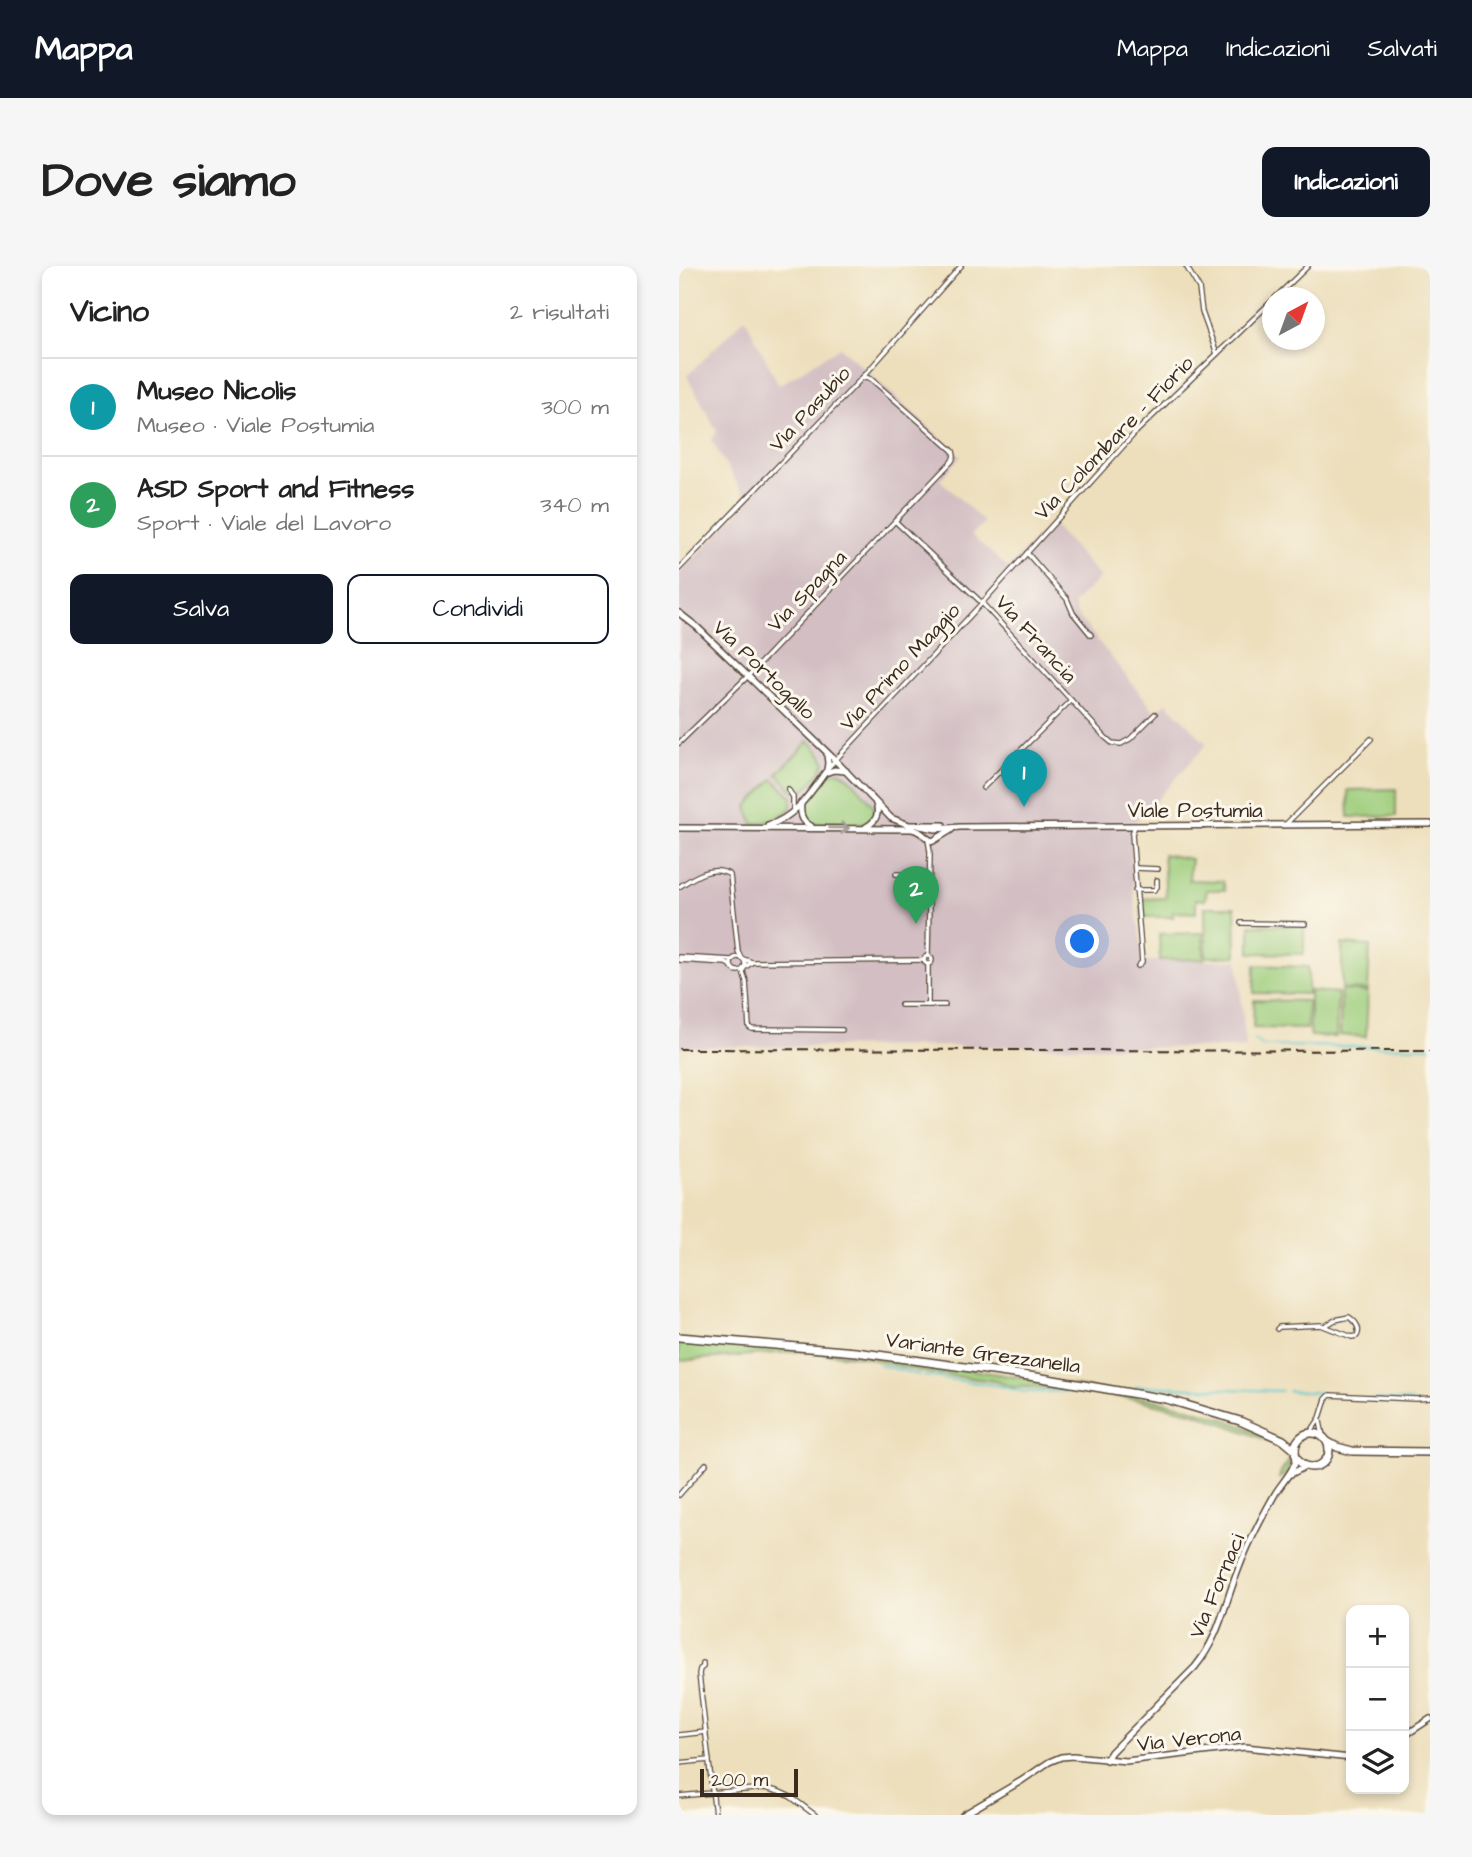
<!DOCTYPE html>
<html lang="it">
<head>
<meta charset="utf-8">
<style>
  :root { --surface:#fff; --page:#f6f6f6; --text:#222; --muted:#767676; --line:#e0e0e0; --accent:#111827 }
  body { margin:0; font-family:"Architects Daughter",sans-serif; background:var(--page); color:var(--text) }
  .controls { position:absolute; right:21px; bottom:21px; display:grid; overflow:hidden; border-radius:14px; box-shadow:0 4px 10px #0003 }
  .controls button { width:63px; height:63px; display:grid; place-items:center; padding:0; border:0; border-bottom:2px solid var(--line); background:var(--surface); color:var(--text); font:35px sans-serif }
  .compass { position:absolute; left:583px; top:21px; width:63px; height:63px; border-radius:50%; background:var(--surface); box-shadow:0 4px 10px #0003; rotate:41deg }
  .scale { position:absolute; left:21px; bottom:18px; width:98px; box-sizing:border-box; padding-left:7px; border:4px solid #3b2a1e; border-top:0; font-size:19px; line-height:24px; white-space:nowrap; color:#3b2a1e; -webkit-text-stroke:5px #fbf7ec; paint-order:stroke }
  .you { position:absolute; left:404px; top:676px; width:24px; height:24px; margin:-18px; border:5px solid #fff; border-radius:50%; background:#1a73e8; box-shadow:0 0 0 10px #1a73e833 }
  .badge { display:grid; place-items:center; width:46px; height:46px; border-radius:50%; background:var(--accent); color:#fff; font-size:23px; font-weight:700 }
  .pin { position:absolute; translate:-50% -58px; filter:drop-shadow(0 2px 4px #0008) }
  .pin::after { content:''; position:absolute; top:37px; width:24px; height:21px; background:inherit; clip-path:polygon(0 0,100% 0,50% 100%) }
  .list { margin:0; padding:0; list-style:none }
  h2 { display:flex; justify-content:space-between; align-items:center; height:91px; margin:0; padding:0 28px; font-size:30px }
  h2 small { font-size:23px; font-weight:400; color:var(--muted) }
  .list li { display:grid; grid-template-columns:46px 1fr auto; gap:21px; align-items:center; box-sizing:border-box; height:98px; padding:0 28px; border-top:2px solid var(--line) }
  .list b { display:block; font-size:26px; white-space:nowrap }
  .list p { margin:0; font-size:23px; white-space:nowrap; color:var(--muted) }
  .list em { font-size:23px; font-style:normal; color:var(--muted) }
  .actions { display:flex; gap:14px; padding:21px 28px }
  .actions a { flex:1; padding:16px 0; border:2px solid var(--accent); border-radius:14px; text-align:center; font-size:24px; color:var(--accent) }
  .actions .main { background:var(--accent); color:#fff }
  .icon { flex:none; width:38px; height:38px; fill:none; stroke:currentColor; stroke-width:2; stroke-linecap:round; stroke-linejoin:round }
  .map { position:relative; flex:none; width:751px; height:1549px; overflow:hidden; border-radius:14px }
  header { display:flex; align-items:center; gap:42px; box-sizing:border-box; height:98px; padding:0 35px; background:var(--accent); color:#fff }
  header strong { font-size:33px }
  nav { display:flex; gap:38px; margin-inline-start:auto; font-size:24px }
  .intro { display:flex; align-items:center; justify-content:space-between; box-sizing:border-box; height:168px; padding:0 42px }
  h1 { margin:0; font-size:49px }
  .button { padding:18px 32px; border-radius:14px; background:var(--accent); color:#fff; font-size:24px; font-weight:700 }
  main { display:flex; gap:42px; padding:0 42px }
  aside { flex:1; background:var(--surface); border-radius:14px; box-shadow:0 4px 10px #0003 }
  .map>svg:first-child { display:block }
  .industrial { fill:#d2bec3 }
  .green { fill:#9ecd7b; stroke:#6c7c4c; stroke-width:2 }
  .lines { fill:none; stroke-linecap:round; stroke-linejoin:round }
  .stream { stroke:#58c6cd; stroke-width:2 }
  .street-casing { stroke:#564536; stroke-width:6 }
  .secondary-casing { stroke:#564536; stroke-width:8 }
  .primary-casing { stroke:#564536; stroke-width:10 }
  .street { stroke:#fff; stroke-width:3.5 }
  .secondary { stroke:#fff; stroke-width:5 }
  .primary { stroke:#fff; stroke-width:7 }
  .rail { stroke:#3b2a1e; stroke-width:2; stroke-dasharray:10 5; stroke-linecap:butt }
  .oneway { stroke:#a79f9a }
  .labels { text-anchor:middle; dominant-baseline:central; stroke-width:6; stroke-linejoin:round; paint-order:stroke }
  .street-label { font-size:21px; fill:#3b2a1e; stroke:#fbf7ec }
</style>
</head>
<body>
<header>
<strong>Mappa</strong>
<nav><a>Mappa</a><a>Indicazioni</a><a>Salvati</a></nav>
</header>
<div class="intro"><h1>Dove siamo</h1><a class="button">Indicazioni</a></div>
<main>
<aside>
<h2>Vicino<small>2 risultati</small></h2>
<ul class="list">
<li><span class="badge" style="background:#0f9aa8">1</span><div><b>Museo Nicolis</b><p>Museo · Viale Postumia</p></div><em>300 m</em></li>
<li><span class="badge" style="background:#2e9e5b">2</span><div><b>ASD Sport and Fitness</b><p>Sport · Viale del Lavoro</p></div><em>340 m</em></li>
</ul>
<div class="actions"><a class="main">Salva</a><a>Condividi</a></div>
</aside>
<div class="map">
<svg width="751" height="1549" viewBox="0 0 751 1549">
  <rect width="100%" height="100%" fill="#fbf7ec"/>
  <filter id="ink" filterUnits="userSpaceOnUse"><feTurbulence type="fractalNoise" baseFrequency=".0143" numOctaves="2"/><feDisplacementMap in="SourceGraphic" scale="14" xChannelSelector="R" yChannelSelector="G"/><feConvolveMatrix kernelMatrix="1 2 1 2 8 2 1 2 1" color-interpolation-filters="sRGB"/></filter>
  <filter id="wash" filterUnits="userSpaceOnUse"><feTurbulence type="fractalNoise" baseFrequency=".00686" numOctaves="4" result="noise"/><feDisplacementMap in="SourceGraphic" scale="28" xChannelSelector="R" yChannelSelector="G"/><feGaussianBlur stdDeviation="1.57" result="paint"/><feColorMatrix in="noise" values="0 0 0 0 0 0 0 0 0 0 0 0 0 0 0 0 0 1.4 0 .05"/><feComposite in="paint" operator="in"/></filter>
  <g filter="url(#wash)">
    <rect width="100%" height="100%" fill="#eddfbc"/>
    <!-- industrial -->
    <polygon class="industrial" points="66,52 100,119 161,81 282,190 261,214 305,256 292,269 329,302 372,256 421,311 395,337 397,347 476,446 488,437 528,478 463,550 455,557 452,567 455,630 465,695 559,694 567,782 326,780 0,781 0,308 69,236 32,174 38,165 8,110"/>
    <!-- green -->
    <g class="green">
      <path d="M130,475L143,489L146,497C143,504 138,510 133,516C118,535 112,521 98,508Z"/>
      <path d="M160,505C170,510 176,518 183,526C193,537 206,549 185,558L134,557C124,553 122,545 127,536L148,508Z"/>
      <path d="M94,513L113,531L112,541C102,553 89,556 74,558L68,541Z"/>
      <polygon points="717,523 717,550 670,551 669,524"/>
      <polygon points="484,588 512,593 510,614 544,615 546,624 528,624 526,634 517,633 517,647 494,646 494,651 463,651 462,633 487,632"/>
      <polygon points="526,641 556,641 557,690 527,691"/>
      <polygon points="571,659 625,660 625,688 571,687"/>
      <polygon points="524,667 525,693 481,694 480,668"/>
      <polygon points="663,678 691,680 689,724 663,723"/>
      <polygon points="576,699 629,701 629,728 575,727"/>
      <polygon points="662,724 689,726 687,771 661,769"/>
      <polygon points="631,725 659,727 657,771 631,770"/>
      <polygon points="575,734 629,735 628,763 574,762"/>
      <path d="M0,1074L112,1081L239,1096L449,1128L503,1140L540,1151L596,1173L611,1182L614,1191L613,1196L607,1208L600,1212C602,1198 621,1195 604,1180L516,1147L460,1134L388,1122L333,1121L316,1115L250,1107L183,1091L121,1085L0,1095Z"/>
    </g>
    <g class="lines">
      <!-- stream -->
      <g class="stream">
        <polyline points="574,773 584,780 751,781"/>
        <polyline points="201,1099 241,1109"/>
        <polyline points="245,1110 316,1119 346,1126 391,1125"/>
        <polyline points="456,1124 457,1121 460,1120 603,1125"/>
        <polyline points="609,1125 644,1127"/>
        <polyline points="691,1133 734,1135"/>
      </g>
    </g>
  </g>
  <g filter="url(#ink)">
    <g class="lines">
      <defs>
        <g id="street">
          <polyline points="507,0 520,22 523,46 538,88"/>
          <polyline points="596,32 629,0"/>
          <polyline points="216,255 303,337 392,434 426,471 433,477 442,478 451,473 476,448"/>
          <polyline points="348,287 388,333 394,347 412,369"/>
          <polyline points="0,303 183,112 282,0"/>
          <polyline points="0,477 68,411 273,195 275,190 274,185 192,113 187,111 183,112"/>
          <polyline points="149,502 303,337 456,167 594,34"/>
          <polyline points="304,522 392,434"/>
          <polyline points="109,523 114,531 114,544"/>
          <polyline points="607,558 692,473"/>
          <polyline points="456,560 453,568 463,696 459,700"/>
          <polyline points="456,602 479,603"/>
          <polyline points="217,608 250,610"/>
          <path d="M0,621C15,611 33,598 51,609L59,685L62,692"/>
          <polyline points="456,624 475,624 478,621 478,614"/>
          <polyline points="562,657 626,658"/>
          <circle cx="249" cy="694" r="4"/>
          <polyline points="249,690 251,586 249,573"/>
          <circle cx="59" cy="698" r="7"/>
          <polyline points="0,691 53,694"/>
          <polyline points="64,693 73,696 245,694"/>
          <polyline points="0,694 47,697 52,700"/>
          <polyline points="72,697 65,702 64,706 67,715 70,761 73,763 163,764"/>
          <polyline points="222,739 266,739"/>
          <polyline points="249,739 249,698"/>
          <path d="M598,1063L600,1061L642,1059L673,1071L678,1070C682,1062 677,1056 670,1051L656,1054L646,1060"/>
          <polyline points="641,1155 644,1170"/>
          <polyline points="631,1167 641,1152 647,1133 651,1129 737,1133 751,1132"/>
          <polyline points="0,1229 27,1198"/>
          <polyline points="24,1397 24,1401 21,1403 20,1408 36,1549"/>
          <polyline points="0,1469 27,1466"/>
          <polyline points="0,1497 30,1494"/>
          <polyline points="0,1530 86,1522 101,1526 112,1531 136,1549"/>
        </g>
        <g id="secondary">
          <polyline points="0,347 18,361 156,494 212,552 230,559 264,559"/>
          <polyline points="146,507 155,504 167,505"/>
          <path d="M122,537C121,547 122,555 132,560"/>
          <path d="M89,559C115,553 133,525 148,504L149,497L148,489"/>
          <polyline points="241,560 257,563 281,561 751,558"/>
          <path d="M187,561C196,556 201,548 197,538"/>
          <path d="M0,562L233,563C244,565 246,573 254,575L272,564"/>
          <polyline points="612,1208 627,1200"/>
          <polyline points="725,1470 751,1453"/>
          <path d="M427,1494L432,1486L516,1401C540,1372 545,1340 558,1307C567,1282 583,1251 596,1228C604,1215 615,1205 618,1190"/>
          <polyline points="284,1549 342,1515 370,1496 382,1491 394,1490 447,1495 566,1481 672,1492"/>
        </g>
        <g id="primary">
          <polyline points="0,1071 177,1086 357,1111 487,1133 561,1155 604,1174 616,1184"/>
          <circle cx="633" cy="1184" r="17"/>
          <polyline points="649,1176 658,1181 673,1185 751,1186"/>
        </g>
      </defs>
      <!-- street casing -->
      <use href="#street" class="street-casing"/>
      <!-- secondary casing -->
      <use href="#secondary" class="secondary-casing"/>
      <!-- primary casing -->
      <use href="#primary" class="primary-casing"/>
      <!-- street -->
      <use href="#street" class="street"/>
      <!-- secondary -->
      <use href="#secondary" class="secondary"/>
      <!-- primary -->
      <use href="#primary" class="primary"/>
      <!-- rail -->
      <polyline class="rail" points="0,783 751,785"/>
    </g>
    <!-- one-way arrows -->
    <defs><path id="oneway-shaft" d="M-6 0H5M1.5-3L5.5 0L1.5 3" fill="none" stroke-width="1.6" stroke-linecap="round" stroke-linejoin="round" transform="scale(1.75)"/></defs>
    <use class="oneway" href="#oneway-shaft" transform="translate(160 562) rotate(1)"/>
  </g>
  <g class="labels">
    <!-- street labels -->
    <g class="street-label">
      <text transform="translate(131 143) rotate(-47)">Via Pasubio</text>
      <text transform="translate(435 172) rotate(-46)">Via Colombare - Fiorio</text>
      <text transform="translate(128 325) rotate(-46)">Via Spagna</text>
      <text transform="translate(357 373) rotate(48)">Via Francia</text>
      <text transform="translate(221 401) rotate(-47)">Via Primo Maggio</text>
      <text transform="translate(85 404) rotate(44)">Via Portogallo</text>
      <text x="516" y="544">Viale Postumia</text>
      <text transform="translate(304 1087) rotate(8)">Variante Grezzanella</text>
      <text transform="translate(538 1320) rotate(-67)">Via Fornaci</text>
      <text transform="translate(510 1473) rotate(-6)">Via Verona</text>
    </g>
  </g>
</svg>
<div class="controls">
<button>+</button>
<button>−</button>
<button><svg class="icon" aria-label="layers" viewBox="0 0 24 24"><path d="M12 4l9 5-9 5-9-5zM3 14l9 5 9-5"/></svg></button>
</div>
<svg class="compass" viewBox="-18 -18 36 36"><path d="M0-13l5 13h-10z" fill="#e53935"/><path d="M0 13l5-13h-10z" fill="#767676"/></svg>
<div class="scale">200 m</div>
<div class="you"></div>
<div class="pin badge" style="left:345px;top:541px;background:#0f9aa8">1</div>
<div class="pin badge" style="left:237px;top:658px;background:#2e9e5b">2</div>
</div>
</main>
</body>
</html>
